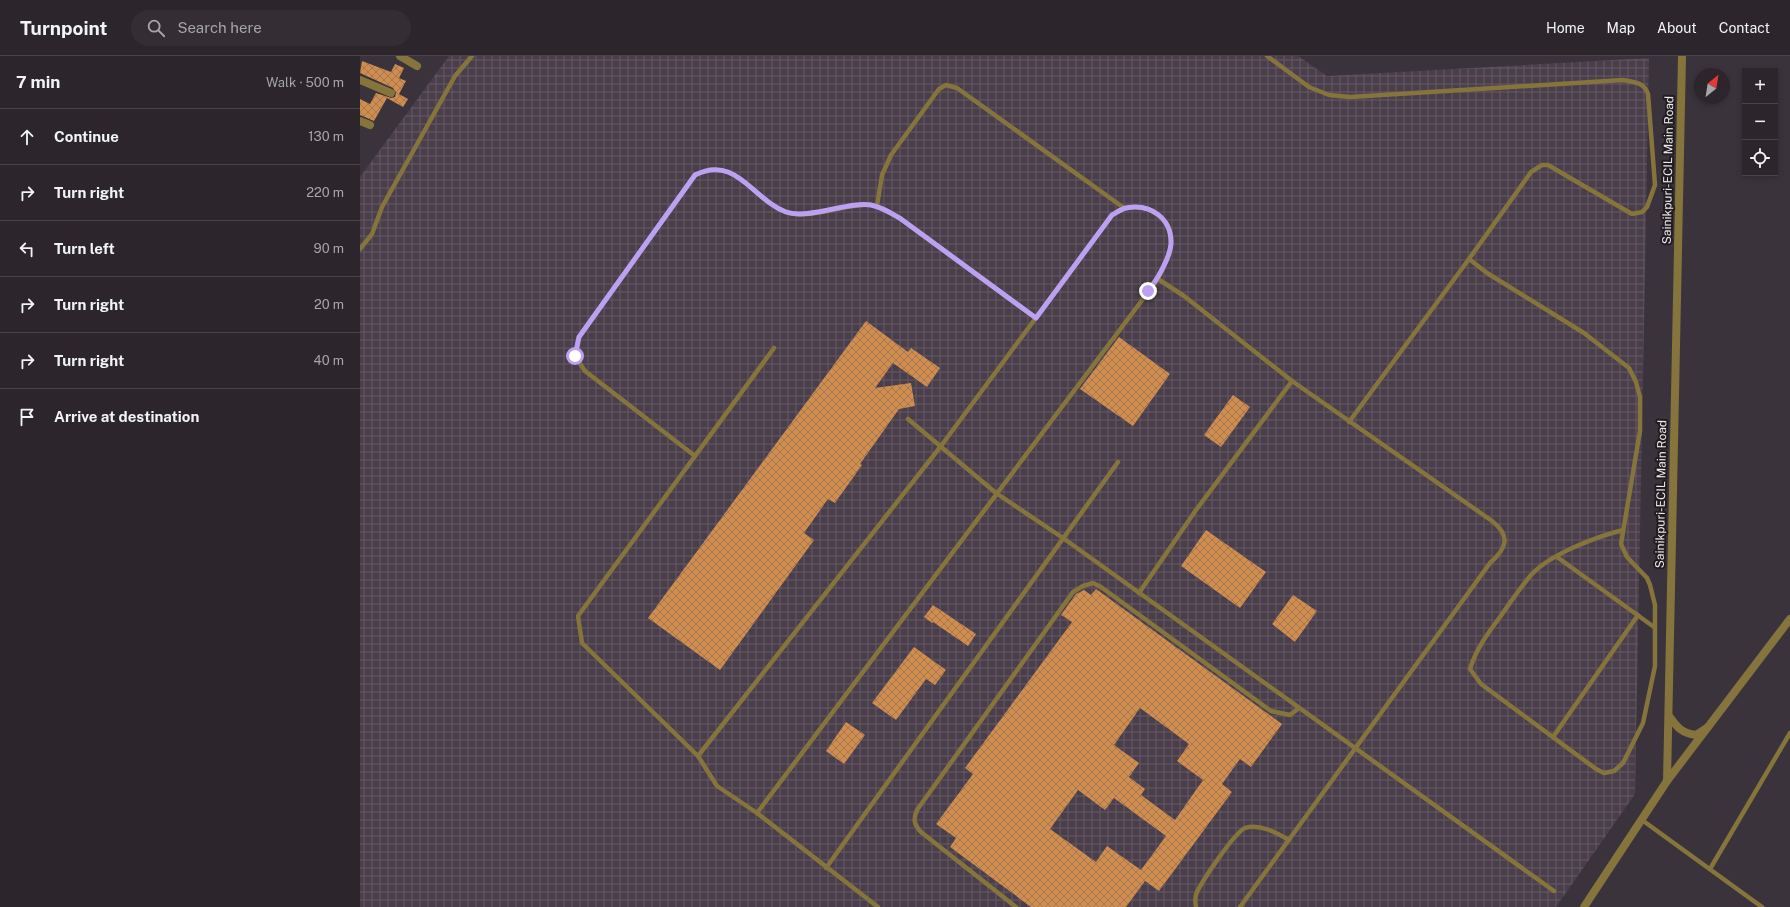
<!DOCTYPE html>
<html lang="en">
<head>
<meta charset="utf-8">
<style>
  :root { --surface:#2c262c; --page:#342e34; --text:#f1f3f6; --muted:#a6a5a9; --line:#484348 }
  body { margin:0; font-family:"Public Sans",sans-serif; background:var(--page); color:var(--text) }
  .controls { position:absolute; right:12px; top:12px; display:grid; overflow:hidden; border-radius:0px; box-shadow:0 2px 6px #0003 }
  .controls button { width:36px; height:36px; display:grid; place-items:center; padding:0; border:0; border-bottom:1px solid var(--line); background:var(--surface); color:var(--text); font:20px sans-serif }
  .compass { position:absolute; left:1334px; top:12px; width:36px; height:36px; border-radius:50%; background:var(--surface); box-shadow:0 2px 6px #0003; rotate:30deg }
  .stop { position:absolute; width:12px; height:12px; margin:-9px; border:3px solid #bca0f2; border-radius:50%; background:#fff }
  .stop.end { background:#bca0f2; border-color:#fff; box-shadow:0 1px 4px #0008 }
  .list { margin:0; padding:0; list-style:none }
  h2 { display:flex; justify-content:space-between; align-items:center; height:52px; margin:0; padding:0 16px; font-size:17px }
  h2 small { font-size:13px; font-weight:400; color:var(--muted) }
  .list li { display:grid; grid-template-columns:26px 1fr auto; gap:12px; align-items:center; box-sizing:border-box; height:56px; padding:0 16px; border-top:1px solid var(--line) }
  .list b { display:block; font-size:15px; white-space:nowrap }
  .list em { font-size:13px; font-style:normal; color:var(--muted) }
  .icon { flex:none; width:22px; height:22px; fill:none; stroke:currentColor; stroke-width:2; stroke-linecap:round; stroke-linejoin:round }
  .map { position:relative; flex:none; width:1430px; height:851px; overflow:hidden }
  header { display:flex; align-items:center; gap:24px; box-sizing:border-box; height:56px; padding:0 20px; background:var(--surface); border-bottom:1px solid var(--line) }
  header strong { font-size:19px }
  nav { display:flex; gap:22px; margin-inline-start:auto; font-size:14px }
  .search { width:280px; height:36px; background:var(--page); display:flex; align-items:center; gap:10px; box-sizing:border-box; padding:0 14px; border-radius:22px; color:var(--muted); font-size:15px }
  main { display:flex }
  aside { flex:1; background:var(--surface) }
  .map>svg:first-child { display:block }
  .industrial { fill:url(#industrial-grid) }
  .building { fill:url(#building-cross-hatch); fill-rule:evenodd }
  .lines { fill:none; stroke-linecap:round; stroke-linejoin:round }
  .service { stroke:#85743c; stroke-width:4.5 }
  .minor { stroke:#85743c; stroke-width:8 }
  .tertiary { stroke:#85743c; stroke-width:8 }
  .route { stroke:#bca0f2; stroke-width:5 }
  .labels { text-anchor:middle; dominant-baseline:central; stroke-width:4; stroke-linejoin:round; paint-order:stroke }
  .street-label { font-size:12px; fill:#ede8ed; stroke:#201c20 }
</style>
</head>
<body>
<header>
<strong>Turnpoint</strong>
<div class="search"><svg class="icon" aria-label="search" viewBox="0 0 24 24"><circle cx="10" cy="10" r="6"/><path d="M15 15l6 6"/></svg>Search here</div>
<nav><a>Home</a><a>Map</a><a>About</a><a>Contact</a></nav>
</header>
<main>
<aside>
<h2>7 min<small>Walk · 500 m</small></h2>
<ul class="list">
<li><svg class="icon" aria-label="ahead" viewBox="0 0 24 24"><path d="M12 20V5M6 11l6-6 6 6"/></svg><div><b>Continue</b></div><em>130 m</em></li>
<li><svg class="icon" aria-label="right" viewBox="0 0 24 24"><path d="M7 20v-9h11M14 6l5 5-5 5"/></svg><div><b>Turn right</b></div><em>220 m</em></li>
<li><svg class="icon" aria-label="left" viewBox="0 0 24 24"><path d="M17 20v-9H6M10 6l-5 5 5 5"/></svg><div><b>Turn left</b></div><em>90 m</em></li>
<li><svg class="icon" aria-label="right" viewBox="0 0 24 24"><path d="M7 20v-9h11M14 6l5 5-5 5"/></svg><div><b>Turn right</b></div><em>20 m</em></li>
<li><svg class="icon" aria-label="right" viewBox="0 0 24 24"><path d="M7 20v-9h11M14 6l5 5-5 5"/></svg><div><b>Turn right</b></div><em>40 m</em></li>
<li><svg class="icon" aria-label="arrive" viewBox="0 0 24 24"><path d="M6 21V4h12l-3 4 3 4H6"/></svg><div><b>Arrive at destination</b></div></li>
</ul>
</aside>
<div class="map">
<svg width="1430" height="851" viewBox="0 0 1430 851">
  <defs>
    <pattern id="industrial-grid" width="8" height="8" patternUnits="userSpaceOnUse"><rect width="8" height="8" fill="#4a3e4b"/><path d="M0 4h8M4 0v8" fill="none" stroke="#645a65"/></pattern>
    <pattern id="building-cross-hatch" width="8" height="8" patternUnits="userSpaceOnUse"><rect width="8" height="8" fill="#d08d50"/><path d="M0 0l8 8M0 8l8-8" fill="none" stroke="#a7784d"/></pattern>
  </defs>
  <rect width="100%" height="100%" fill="#3b333b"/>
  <!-- industrial -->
  <polygon class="industrial" points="89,0 938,0 967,20 1289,2 1275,738 1196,851 0,851 0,121"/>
  <!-- building -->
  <g class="building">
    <polygon points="2,5 31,16 35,8 44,12 39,22 46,25 39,38 48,43 43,51 27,42 14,65 0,59 0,43 10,48 16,37 31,42 35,41 36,37 33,32 0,17"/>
    <polygon points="506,265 548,296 551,292 580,312 567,331 533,307 515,332 551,327 555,350 539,353 500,408 502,409 475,447 468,443 444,477 454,484 360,614 288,562"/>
    <polygon points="759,281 810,318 773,370 720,333"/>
    <polygon points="873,339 890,351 861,391 844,379"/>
    <polygon points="846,474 906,516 880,552 821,510"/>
    <path d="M736,533L922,668L891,711L880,703L862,728L872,736L799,835L785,825L766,851H671L590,791L596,782L576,768L613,718L605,712L712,566L701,559L716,538L724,534L731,539ZM780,652L829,688L817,705L843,724L815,764L781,739L785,733L769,721L779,707L754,689ZM718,734L745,754L754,742L806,780L781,814L747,790L736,806L690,773Z"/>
    <polygon points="933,539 957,555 935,586 912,568"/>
    <polygon points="573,549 616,578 608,590 573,566 572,567 564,561"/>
    <polygon points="554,591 586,614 575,629 566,623 536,664 512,647"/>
    <polygon points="486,666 505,679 484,708 466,695"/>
  </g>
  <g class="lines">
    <!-- service -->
    <g class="service">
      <path d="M907,0L949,31L969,39L990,41L1263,24C1274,26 1284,26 1288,38L1295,129L1287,151L1282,156L1272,158L1188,109H1182L1171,116L1109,203L1127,217L1224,277L1269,312L1276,326L1280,341V375L1261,488L1267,501L1287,522L1290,529L1295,549V610L1283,667L1263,707L1254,715L1244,717L1236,713L1121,628L1110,613C1116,593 1128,577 1140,561C1150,547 1160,532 1171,519C1190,498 1236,481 1263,474"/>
      <polyline points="517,150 522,119 531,99 579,33 586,29 597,32 764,152"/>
      <polyline points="0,193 12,178 22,151 95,20 112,0"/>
      <polyline points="548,363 636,437 703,482 1194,835"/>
      <polyline points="989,366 1109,203"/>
      <path d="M335,400L225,315L215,300L219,281L335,119C376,98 393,144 426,156C448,165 489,146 511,149C522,151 531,157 541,163L676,262"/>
      <polyline points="1197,501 1294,571"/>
      <polyline points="779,537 836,454 932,325"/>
      <polyline points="1193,681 1278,559"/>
      <polyline points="338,700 222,587 218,560 414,292"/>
      <path d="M397,757L798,223L824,240L932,325L1132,465C1151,480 1147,492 1130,507L880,851"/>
      <polyline points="1282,764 1402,851"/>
      <polyline points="466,812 758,406"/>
      <polyline points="1350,813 1430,677"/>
      <path d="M518,851L397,757L357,730L338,700L581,390L752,159C756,157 761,153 766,152C790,147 812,163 811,188C810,199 802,213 798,223"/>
      <path d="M656,851L561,776C554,769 553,763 557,754L713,536L723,530L733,527L741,531L911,655L930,659L939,652"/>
      <path d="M836,851C835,846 835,840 837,836C843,824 874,777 885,772C899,767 917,777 929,784"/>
    </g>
    <!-- minor -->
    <g class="minor">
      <polyline points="40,0 57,10"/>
      <polyline points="0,24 31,37"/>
      <polyline points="0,65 10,69"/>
      <polyline points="1307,725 1430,563"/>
    </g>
    <!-- tertiary -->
    <g class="tertiary">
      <path d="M1309,660C1317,671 1321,677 1336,679L1348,671"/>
      <polyline points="1224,851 1307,725 1322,0"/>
    </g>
  </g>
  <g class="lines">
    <!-- route -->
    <path class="route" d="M215,300L219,281L335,119C376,98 393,144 426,156C448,164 489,145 511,149C522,151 531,157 541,163L676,262L752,159C756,157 761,153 766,152C790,147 812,162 811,188C810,202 797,224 788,235"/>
  </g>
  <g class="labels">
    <!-- street labels -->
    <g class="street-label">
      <text transform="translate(1308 114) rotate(-89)">Sainikpuri-ECIL Main Road</text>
      <text transform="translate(1301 438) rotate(-89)">Sainikpuri-ECIL Main Road</text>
    </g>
  </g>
</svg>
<div class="controls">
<button>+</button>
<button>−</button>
<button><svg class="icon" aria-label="locate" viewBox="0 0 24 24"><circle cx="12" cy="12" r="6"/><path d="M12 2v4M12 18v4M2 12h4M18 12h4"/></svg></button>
</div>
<svg class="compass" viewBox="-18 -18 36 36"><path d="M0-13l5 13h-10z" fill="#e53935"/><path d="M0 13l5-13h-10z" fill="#a6a5a9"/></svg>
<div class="stop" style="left:215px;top:300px"></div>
<div class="stop end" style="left:788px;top:235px"></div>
</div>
</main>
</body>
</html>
